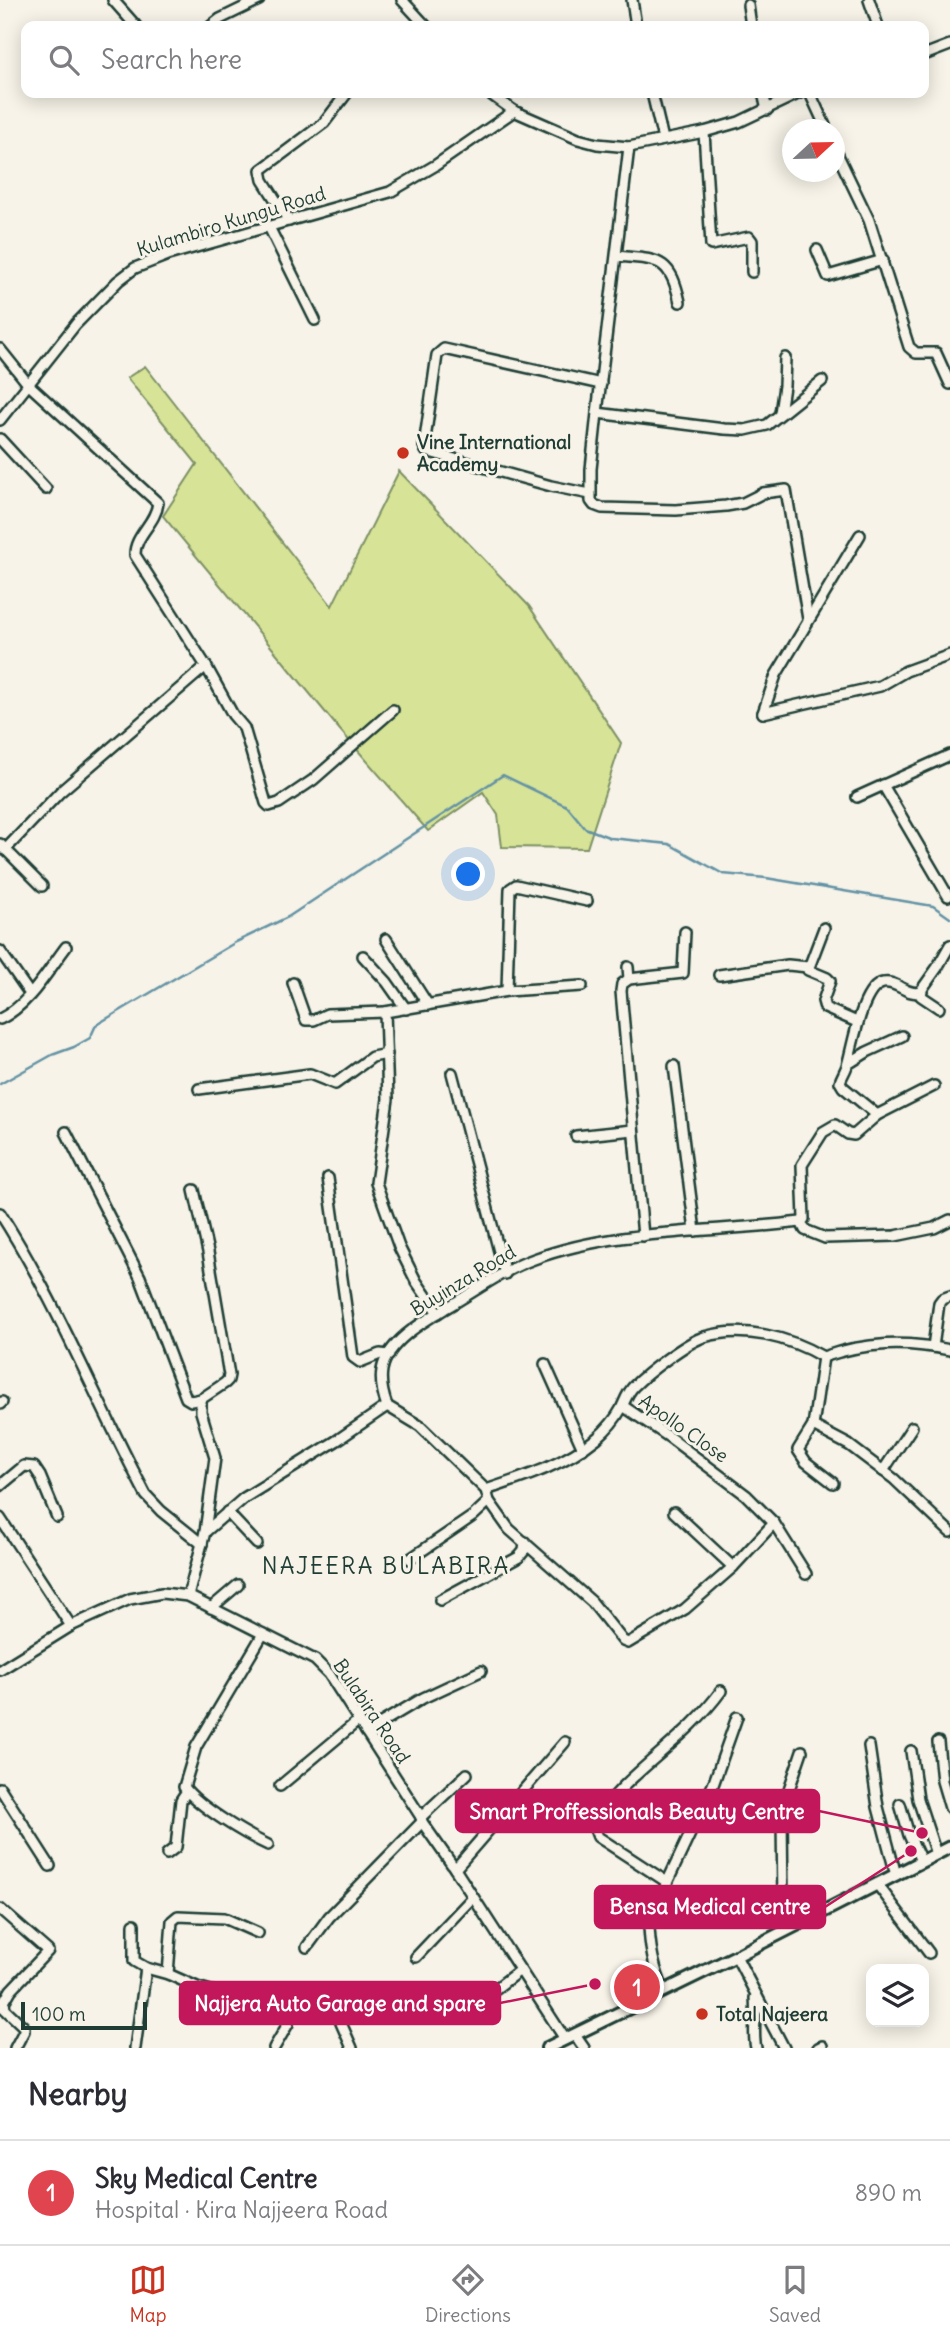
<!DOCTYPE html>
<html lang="en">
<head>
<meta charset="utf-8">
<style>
  :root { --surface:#fff; --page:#f7f7f7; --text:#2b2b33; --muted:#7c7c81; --line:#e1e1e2; --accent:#c8321e }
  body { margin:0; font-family:Delius,sans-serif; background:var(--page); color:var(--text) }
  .controls { position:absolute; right:21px; bottom:21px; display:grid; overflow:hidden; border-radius:14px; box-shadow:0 4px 18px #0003 }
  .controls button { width:63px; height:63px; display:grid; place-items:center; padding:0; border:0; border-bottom:2px solid var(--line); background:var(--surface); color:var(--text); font:35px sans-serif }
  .compass { position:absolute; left:782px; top:119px; width:63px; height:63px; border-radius:50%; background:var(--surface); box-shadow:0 4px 18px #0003; rotate:68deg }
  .scale { position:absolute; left:21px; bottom:18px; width:126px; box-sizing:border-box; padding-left:7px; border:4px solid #1f3d34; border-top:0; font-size:19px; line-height:24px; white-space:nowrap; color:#1f3d34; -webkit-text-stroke:5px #f7f3e8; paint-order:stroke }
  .you { position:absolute; left:469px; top:875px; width:24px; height:24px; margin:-18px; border:5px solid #fff; border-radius:50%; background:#1a73e8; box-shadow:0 0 0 10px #1a73e833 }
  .badge { display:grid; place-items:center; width:46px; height:46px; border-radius:50%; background:var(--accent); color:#fff; font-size:23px; font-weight:700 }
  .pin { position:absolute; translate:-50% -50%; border:4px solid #fff; box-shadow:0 2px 7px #0006 }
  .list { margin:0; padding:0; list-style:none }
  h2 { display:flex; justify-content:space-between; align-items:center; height:91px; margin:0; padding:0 28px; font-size:30px }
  h2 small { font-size:23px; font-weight:400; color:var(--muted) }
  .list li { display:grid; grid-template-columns:46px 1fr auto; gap:21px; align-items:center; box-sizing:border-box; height:105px; padding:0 28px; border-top:2px solid var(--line) }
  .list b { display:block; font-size:26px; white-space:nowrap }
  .list p { margin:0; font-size:23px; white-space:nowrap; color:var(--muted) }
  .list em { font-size:23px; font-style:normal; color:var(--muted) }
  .icon { flex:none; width:38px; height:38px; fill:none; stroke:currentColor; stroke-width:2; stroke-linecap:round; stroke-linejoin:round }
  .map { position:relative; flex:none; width:950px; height:2048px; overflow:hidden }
  .search { position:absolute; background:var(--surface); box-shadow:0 4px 18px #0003; left:21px; right:21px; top:21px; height:77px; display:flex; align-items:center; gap:18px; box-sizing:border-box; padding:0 24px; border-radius:14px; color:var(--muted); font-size:26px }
  .sheet { height:196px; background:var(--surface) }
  nav { display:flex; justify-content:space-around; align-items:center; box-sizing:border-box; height:98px; border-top:2px solid var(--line); background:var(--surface); font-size:19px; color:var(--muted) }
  nav a { display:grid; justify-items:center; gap:4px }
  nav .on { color:var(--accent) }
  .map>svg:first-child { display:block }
  .green { fill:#d7e396; stroke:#7b9065; stroke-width:2 }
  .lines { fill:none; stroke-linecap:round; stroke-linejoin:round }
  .stream { stroke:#6392a5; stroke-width:2.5 }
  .minor-casing { stroke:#1f3d34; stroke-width:14 }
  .major-casing { stroke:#1f3d34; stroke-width:16 }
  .minor { stroke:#f7f3e8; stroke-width:9 }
  .major { stroke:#f7f3e8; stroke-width:10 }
  .poi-dot { fill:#c8321e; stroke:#f7f3e8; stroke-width:2.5 }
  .labels { text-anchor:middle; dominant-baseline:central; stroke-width:6; stroke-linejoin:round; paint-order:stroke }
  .street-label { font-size:19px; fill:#1f3d34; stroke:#f7f3e8 }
  .poi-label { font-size:19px; font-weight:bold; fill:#1f3d34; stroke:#f7f3e8; text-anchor:start }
  .quarter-label { font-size:23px; letter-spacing:2px; fill:#1f3d34; stroke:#f7f3e8 }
  .leader { fill:none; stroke:#c2185b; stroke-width:2.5 }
  .callout-dot { fill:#c2185b; stroke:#f7f3e8; stroke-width:2.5 }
  .callout { fill:#c2185b; stroke:#c2185b; stroke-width:2.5 }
  .callout-label { font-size:21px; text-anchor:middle; font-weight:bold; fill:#fff }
</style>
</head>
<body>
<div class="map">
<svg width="950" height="2048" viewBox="0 0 950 2048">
  <rect width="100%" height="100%" fill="#f7f3e8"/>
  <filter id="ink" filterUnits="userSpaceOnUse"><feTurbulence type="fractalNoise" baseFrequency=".0143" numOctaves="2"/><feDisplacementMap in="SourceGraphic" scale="14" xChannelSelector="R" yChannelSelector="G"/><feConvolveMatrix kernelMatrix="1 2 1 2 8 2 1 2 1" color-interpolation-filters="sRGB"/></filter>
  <g filter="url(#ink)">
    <!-- green -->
    <polygon class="green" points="145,366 332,606 399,471 529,606 621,743 587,848 502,847 498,815 483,792 428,831 340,730 163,516 197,464 127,378"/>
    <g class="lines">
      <!-- stream -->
      <polyline class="stream" points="0,1084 52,1055 74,1047 90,1038 96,1025 236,942 288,917 503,775 567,806 585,828 611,838 669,844 723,874 766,878 933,906 950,918"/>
      <defs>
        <g id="minor">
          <polyline points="113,0 136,26"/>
          <polyline points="402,0 426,26"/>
          <polyline points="632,0 636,26"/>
          <polyline points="869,0 878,26"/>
          <polyline points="748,5 751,26"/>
          <polyline points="211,26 220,19 259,0"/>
          <polyline points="924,55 950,45"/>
          <polyline points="489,93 514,111 578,139 597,144 629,147 704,132 739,122 800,93"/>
          <polyline points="652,93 663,139"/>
          <polyline points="763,93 767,110"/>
          <polyline points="810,93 827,130"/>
          <polyline points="704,132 711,245 749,237 752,241 752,272"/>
          <polyline points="629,147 597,413 591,469 591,501 594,505 602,508 676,510 726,506 743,503 763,493 786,490 808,619"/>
          <polyline points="834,147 869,220 909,347 916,353 936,353 950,384"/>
          <polyline points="289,221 263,180 261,170 324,123 347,93"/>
          <polyline points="269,227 315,320"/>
          <polyline points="817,250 828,276 883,260"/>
          <path d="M617,256C659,260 670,257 680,302"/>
          <path d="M0,349L28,384L158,503C156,523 134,536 135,555L206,666L233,715L244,728L266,803L269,806L279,803L313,780L393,710"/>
          <polyline points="597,413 724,429 745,430 767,425 822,381"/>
          <polyline points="780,413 784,386 785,358"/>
          <polyline points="0,420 76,324 118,281 135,268 168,255 390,192 436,165 514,111"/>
          <polyline points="0,439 46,489"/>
          <polyline points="590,494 551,486 426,451 424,446 437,355 444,349 601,384"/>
          <polyline points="763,713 776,675 860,535"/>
          <polyline points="763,713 880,686 906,671 950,655"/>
          <polyline points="883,785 948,896"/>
          <polyline points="857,797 950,755"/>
          <polyline points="0,844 42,886"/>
          <polyline points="5,850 60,792 206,666"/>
          <polyline points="824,928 808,970 827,978 830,981 823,1001 825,1008 857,1022"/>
          <polyline points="386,939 428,1005"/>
          <polyline points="0,951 30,994"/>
          <polyline points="363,956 387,982 406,1009"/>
          <polyline points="628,967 629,979"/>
          <polyline points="719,975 788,965 808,967"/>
          <polyline points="293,983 306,1020 314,1020 327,1014 385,1012"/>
          <polyline points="922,990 921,996 939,1008"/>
          <polyline points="507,991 510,889 516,885 587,901"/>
          <path d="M0,1019C29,1005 47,972 66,947"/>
          <polyline points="848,1064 867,1052 902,1036"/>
          <polyline points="674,1066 695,1231"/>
          <polyline points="452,1073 505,1274"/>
          <polyline points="199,1089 310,1074 335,1084 372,1057 387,1054"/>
          <path d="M877,1115L843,1087L840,1082C842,1075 847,1069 848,1062C853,1045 862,987 883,983C896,980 907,996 920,992L937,968L950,945"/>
          <polyline points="66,1132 140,1277 186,1398 191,1401 201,1399"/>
          <polyline points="576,1136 633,1130"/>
          <polyline points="328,1178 353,1357 360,1362 380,1354 389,1355"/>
          <polyline points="194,1190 208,1252 229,1375 228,1380 225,1383 201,1399 201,1412 215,1458 205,1532"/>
          <path d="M0,1213C57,1302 96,1401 146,1495L161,1511L202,1544"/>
          <polyline points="801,1222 805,1230 825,1238 895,1236 934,1228 950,1220"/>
          <polyline points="643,1236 621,991 622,984 629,979 683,973 685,932"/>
          <polyline points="438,1313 416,1281 399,1247 376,1183 388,1099 385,1012 507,991 582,986"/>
          <polyline points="933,1347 939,1303 942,1299 950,1296"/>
          <polyline points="823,1357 813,1426 798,1450 806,1462 833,1483"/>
          <path d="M823,1357C866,1342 906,1341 950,1350"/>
          <polyline points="545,1364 583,1449"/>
          <polyline points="0,1404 2,1402"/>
          <path d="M387,1406L420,1426L486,1490C525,1477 564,1465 597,1438C606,1430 615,1420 621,1409C625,1401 627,1393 634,1386C647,1373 687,1342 704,1337C743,1325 789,1337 823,1357"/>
          <polyline points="623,1406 669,1437 746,1495 774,1523 806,1574"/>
          <polyline points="813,1426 849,1445 894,1479 950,1532"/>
          <polyline points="883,1471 912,1427"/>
          <polyline points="0,1486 24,1466 34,1467 40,1476 57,1517"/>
          <polyline points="486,1490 489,1501 509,1529 592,1602 623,1641 628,1643 685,1609 733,1567"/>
          <polyline points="227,1512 257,1544"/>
          <polyline points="674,1512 733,1567 774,1523"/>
          <polyline points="0,1518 71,1626"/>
          <polyline points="410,1559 473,1516 489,1501"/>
          <path d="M188,1596L205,1532L244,1498L336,1441L387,1406C383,1395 380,1382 382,1370C387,1342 424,1321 446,1308C474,1292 503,1270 534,1259C618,1228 713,1233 801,1222L804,1219L802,1165L823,1132L835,1125L848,1134L854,1135L877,1115L934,1086"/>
          <polyline points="440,1600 519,1557 524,1551 525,1542"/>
          <polyline points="211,1608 238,1585"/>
          <path d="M263,1634L196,1747L184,1787C199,1807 245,1834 268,1845"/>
          <polyline points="0,1670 71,1626 130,1599 162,1593 188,1596 315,1660 329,1674 421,1817 422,1822 455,1869 565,2039"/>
          <polyline points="366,1732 423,1698 481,1671"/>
          <polyline points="938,1742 942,1781 950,1808"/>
          <polyline points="869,1746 878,1807 896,1875"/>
          <polyline points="911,1751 918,1799 936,1854"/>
          <polyline points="280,1786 359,1720"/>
          <polyline points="0,1788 50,1866"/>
          <polyline points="683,1799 704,1805"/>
          <polyline points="900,1804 909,1835 921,1861"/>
          <polyline points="421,1817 467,1774"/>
          <polyline points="167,1854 176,1847 181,1800 187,1791"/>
          <polyline points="455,1869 565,1742"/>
          <path d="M667,1882L598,1837L592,1822C603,1809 614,1796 626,1784C658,1753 695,1727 721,1691"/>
          <polyline points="877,1884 929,1953"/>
          <polyline points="0,1909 48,1951 11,1990 4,2002 5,2009 24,2027 24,2031 15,2048"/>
          <polyline points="134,1924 134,1961 146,1968 135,2048"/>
          <polyline points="791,1928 783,1905 782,1816 784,1804 802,1751"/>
          <polyline points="307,1947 329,1917 422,1822"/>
          <polyline points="736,1956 784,2048"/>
          <polyline points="416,1957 473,1897"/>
          <polyline points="146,1968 168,1974 197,1987 277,2010 288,2018 288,2024 274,2048"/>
          <polyline points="168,1974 172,1921 178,1916 224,1918 258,1933"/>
          <path d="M664,1991C654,1969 649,1946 649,1921L713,1785L737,1717"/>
          <path d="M755,1998C757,2015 752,2032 756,2048"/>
          <polyline points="481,2000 520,1970"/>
          <polyline points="341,2023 352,2048"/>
          <polyline points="575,2035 584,2048"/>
          <polyline points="818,2048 822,2046"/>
        </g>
        <polyline id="major" points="547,2048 736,1956 950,1847"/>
      </defs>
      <!-- minor casing -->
      <use href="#minor" class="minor-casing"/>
      <!-- major casing -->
      <use href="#major" class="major-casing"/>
      <!-- minor -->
      <use href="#minor" class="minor"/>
      <!-- major -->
      <use href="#major" class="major"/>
    </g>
  </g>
  <!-- markers -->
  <g class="poi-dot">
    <circle cx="403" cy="453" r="7"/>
    <circle cx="702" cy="2014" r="7"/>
  </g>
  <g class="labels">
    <!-- street labels -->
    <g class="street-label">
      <text transform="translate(231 221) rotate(-17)">Kulambiro Kungu Road</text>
      <text transform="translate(463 1280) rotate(-31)">Buyinza Road</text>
      <text transform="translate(684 1428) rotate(35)">Apollo Close</text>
      <text transform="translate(372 1711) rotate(56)">Bulabira Road</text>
    </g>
    <!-- poi labels -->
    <g class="poi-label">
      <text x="417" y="442">Vine International<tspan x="417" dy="22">Academy</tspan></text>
      <text x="716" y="2014">Total Najeera</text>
    </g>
    <!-- quarter labels -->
    <g class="quarter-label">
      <text x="386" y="1565">NAJEERA BULABIRA</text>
    </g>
  </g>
  <!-- callouts -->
  <path class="leader" d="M922 1833L819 1811M911 1851L825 1907M595 1984L500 2003"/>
  <g class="callout-dot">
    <circle cx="922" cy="1833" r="7"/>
    <circle cx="911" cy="1851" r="7"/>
    <circle cx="595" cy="1984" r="7"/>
  </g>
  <g class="callout">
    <rect x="456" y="1790" width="363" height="42" rx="7"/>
    <rect x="595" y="1886" width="230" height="42" rx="7"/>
    <rect x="180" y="1982" width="320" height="42" rx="7"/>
  </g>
  <g class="callout-label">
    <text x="637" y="1819">Smart Proffessionals Beauty Centre</text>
    <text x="710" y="1914">Bensa Medical centre</text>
    <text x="340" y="2011">Najjera Auto Garage and spare</text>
  </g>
</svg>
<div class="controls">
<button><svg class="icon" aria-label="layers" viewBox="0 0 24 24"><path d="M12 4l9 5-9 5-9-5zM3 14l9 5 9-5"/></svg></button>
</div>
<svg class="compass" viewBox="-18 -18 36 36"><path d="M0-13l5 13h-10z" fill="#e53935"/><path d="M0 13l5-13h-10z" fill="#7c7c81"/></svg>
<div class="scale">100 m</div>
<div class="you"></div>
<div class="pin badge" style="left:637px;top:1987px;background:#e0444e">1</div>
<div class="search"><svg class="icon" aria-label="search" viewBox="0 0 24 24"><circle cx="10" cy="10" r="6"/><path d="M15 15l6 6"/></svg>Search here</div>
</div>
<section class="sheet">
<h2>Nearby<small></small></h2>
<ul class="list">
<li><span class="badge" style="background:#e0444e">1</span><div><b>Sky Medical Centre</b><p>Hospital · Kira Najjeera Road</p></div><em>890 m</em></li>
</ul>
</section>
<nav>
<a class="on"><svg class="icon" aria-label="map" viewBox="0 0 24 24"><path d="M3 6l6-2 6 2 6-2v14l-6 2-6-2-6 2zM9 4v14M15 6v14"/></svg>Map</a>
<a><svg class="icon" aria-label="directions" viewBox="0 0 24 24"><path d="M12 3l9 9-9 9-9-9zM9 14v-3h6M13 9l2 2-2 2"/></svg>Directions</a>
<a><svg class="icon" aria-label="saved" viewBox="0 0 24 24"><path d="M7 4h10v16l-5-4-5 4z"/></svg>Saved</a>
</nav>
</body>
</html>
